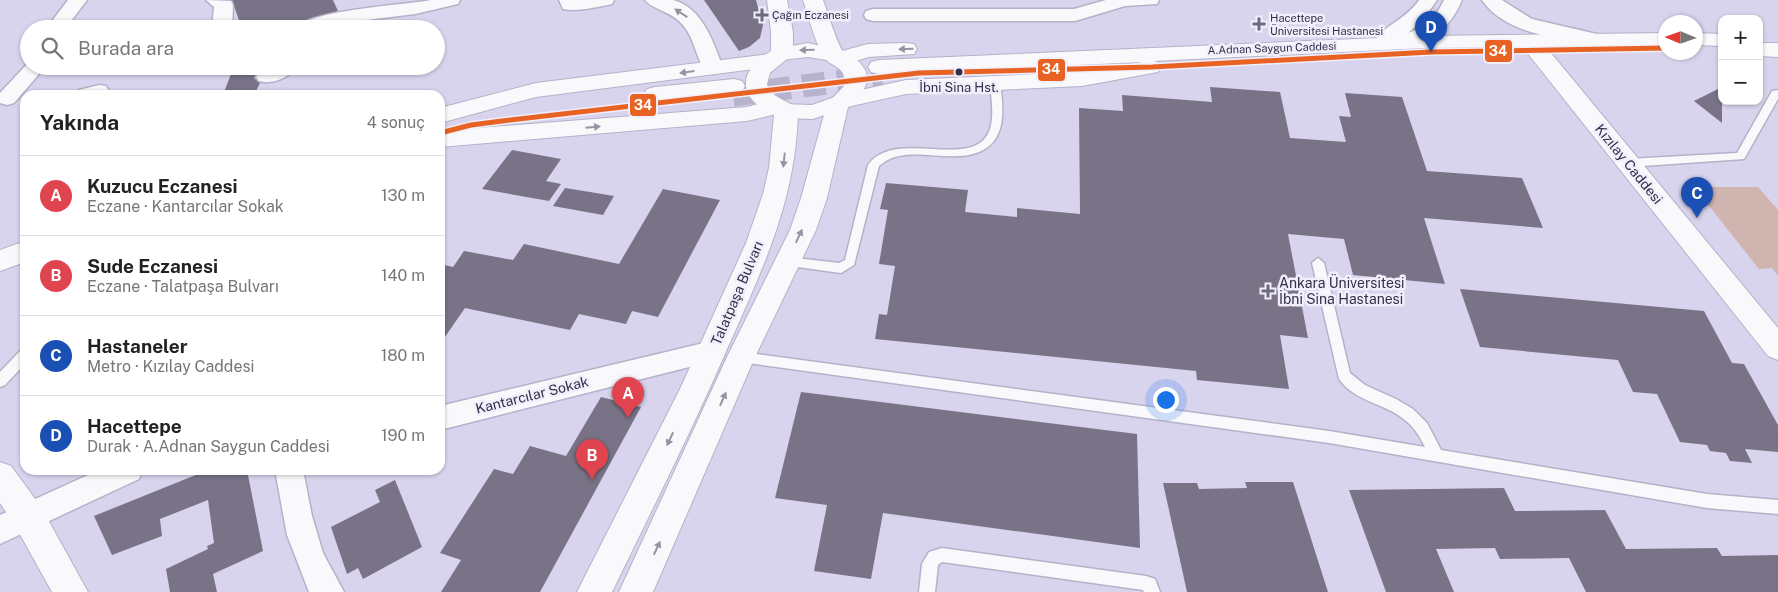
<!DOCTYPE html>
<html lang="tr">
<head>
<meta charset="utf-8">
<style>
  :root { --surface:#fff; --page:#f6f6f6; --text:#222; --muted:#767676; --line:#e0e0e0; --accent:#1a73e8 }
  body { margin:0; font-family:"Public Sans",sans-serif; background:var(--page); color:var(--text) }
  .controls { position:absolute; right:15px; top:15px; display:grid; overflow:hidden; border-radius:10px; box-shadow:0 1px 4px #0004 }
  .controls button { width:45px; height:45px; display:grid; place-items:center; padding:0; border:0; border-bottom:1px solid var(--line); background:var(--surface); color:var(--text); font:25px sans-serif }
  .compass { position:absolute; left:1658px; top:15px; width:45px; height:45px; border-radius:50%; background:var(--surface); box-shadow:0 1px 4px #0004; rotate:272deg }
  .you { position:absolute; left:1165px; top:399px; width:18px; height:18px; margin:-12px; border:4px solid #fff; border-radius:50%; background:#1a73e8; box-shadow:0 0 0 8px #1a73e833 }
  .badge { display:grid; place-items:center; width:32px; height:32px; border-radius:50%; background:var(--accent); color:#fff; font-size:16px; font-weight:700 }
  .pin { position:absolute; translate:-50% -41px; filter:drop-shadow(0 1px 2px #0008) }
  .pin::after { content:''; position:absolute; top:26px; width:18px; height:15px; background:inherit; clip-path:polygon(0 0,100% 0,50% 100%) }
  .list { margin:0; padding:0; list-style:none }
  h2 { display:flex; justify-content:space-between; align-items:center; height:65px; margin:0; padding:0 20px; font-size:21px }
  h2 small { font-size:16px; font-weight:400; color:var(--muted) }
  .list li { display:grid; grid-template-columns:32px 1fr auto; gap:15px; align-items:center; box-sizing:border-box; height:80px; padding:0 20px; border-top:1px solid var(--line) }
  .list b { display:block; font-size:19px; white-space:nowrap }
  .list p { margin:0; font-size:16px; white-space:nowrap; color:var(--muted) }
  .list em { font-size:16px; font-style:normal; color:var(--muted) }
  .icon { flex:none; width:28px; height:28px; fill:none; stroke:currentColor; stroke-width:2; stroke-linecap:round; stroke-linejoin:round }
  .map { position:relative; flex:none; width:1778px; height:592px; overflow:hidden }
  .search { position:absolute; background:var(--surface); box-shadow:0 1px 4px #0004; left:20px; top:20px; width:425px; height:55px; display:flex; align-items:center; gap:12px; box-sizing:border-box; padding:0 18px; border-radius:28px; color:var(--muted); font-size:19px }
  .panel { position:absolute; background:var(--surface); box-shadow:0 1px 4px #0004; left:20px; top:90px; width:425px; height:385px; border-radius:15px }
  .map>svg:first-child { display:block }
  .green { fill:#d0b4af }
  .building { fill:#7a7388 }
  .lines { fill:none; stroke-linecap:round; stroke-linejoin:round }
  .secondary-tunnel { stroke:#b7b3cd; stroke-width:23; stroke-dasharray:23 12; stroke-linecap:butt }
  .lane-casing { stroke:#b5b1c8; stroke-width:3 }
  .street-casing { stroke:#b5b1c8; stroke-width:3 }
  .secondary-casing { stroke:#b5b1c8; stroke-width:2 }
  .primary-casing { stroke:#b5b1c8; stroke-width:2 }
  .lane { fill:#f9f9fc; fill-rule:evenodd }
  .street { fill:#f9f9fc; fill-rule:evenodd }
  .secondary { fill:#f9f9fc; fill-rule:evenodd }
  .primary { fill:#f9f9fc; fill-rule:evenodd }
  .bus-1-casing { stroke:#f1effc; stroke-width:8 }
  .bus-1 { stroke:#e86224; stroke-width:5 }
  .oneway { fill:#9694a2 }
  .poi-dot { fill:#6d6981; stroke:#f1effc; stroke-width:2 }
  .bus-dot { fill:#342f47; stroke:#f1effc; stroke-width:2 }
  .labels { text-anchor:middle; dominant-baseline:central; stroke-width:5; stroke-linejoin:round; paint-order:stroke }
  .far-poi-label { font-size:11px; fill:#342f47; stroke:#f1effc; text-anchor:start }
  .far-street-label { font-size:11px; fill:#342f47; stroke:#f1effc }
  .bus-label { font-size:13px; fill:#342f47; stroke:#f1effc }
  .street-label { font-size:14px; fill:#342f47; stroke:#f1effc }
  .poi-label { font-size:14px; fill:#342f47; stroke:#f1effc; text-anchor:start }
  .line-badge { stroke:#f1effc; stroke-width:2 }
  .badge-label { font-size:14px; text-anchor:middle; font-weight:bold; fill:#fff }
</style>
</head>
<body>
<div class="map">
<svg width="1778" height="592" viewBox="0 0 1778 592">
  <rect width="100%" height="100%" fill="#d8d4ee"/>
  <!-- green -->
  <polygon class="green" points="1694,187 1758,187 1778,210 1778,276 1772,268 1759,269"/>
  <!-- building -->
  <g class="building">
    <polygon points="232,0 333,0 338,11 303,21 293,29 242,29"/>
    <polygon points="704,0 756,0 763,25 760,38 749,47 739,51"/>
    <polygon points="234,66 245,66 256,73 254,78 260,83 254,95 223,95"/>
    <polygon points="1210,87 1280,92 1290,138 1346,142 1339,116 1351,117 1345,93 1402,97 1427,171 1522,178 1543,228 1424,218 1445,284 1353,275 1344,239 1288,234 1308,338 1280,335 1289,389 1197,380 1196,371 875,339 879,314 887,315 895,266 879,264 888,210 880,209 886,183 968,190 965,212 1017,217 1017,208 1080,214 1079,108 1123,111 1122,95 1212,102"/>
    <polygon points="1722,87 1722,123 1694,101"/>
    <polygon points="512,150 561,159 546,181 561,184 549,201 482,189"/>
    <polygon points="565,188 590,192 614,196 603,215 553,206"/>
    <polygon points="663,189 720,200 658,317 632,311 626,324 579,314 570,330 465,308 440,344 440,264 453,267 464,251 513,260 524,244 619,264"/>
    <polygon points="1460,289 1704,311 1732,363 1744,364 1778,425 1778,452 1745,449 1752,463 1730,461 1726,453 1710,451 1707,445 1680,442 1657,394 1633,392 1618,360 1480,347"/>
    <polygon points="801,392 1137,434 1140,548 883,513 871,579 814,571 827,505 775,498"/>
    <polygon points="601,397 641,407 540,592 441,592 461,560 440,553 494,469 513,474 530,446 566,456"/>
    <polygon points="208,470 247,470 263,551 213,574 217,592 170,592 166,569 208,549 207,546 214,543 208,500 160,519 162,536 112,555 94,516"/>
    <polygon points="395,480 422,547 363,579 358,568 347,574 331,527 380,502 375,490"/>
    <polygon points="1245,482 1293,482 1328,592 1187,592 1163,483 1197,483 1199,489 1247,488"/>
    <polygon points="1504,488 1515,511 1605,510 1626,549 1717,548 1722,556 1778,555 1778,592 1586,592 1569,558 1500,559 1495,548 1436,549 1454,592 1386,592 1349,490"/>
  </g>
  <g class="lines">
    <!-- secondary-tunnel -->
    <polyline class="secondary-tunnel" points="733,95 882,76"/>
    <defs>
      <g id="lane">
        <path d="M995,79L1000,82C1003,107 1008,140 979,152C948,165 905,142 879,166L854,265L841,273L783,265L781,262L783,259L787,257L839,263L845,260L868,165C896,125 980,176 991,125C994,111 991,96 990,82Z"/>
        <polygon points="1778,90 1778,99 1744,159 1628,167 1622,163 1628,159 1737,153 1772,91"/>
        <path d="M1318,258L1324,263L1350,373L1365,385L1396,399L1413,409L1427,423L1441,450L1707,494L1778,500V514L1707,508L1329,443L741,362L736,361L734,357L736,353L741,352L1329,431L1425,447C1404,399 1362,411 1339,379L1312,263Z"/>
        <polygon points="25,350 25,364 5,385 0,387 0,372 20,351"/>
        <polygon points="942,548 1146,576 1155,579 1160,592 1144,592 1143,590 942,562 938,565 935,592 919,592 922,564 929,552"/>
      </g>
      <g id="street">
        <polygon points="68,0 87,0 65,29 46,29"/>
        <polygon points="206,0 231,1 233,5 232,29 212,29 214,7"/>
        <path d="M431,0H460L458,4L415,14L358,21L322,29H295C308,10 405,5 431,0Z"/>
        <path d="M559,0H614L612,4C597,7 578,12 563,9Z"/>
        <path d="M645,0C653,0 664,0 673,0C702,7 714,43 723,68L720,72L713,74L706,72C695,57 695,37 681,23C672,12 651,9 645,0Z"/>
        <polygon points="1106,0 1159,0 1157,4 1125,6 1075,21 873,21 866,19 864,15 866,11 873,9 1074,9"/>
        <path d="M1419,0H1437L1422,21L1408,33C1426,27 1436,17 1444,0H1462C1447,36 1427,40 1392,49L1385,47L1377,38C1386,25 1407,18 1419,0Z"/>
        <path d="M1482,0H1502L1532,19L1601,35L1604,39L1601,43L1594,45C1557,38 1505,34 1482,0Z"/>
        <polygon points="29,62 29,66 46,66 14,103 7,105 0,103 0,93"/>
        <path d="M274,66H297C289,78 272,85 259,81L256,77L259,73Z"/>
        <polygon points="99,85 106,86 109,91 107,95 76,95 79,90"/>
        <polygon points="712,341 721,345 725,352 721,359 440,430 440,406"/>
        <polygon points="99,470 143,470 139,479 0,544 0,515"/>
        <polygon points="275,470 303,470 312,516 323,553 344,592 309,592 287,535"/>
      </g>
      <g id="secondary">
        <polygon points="1666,33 1666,45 1546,47 1778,328 1778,360 1768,356 1529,55 1526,50 1528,47 1425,48 1153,61 1158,62 1161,67 1158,72 1082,86 906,94 847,107 813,119 786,118 776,114 747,121 440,147 440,131 747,107 773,100 783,104 812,105 843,94 906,80 1082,72 1143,62 879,74 871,72 868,67 871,62 879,60 1425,36"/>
        <polygon points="1696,33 1722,34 1722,46 1696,45"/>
        <polygon points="808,43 842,51 868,44 906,43 914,44 917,49 914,54 869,57 842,65 833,61 808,57 781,60 778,65 770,67 536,97 440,123 440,108 536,83 771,54 774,49"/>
        <polygon points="1759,43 1778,43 1778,57 1759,56"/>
        <polygon points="734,79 742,81 745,86 742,91 655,101 647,99 644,94 647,89 655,87"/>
        <polygon points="25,241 25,262 0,271 0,250"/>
        <polygon points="0,462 11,466 41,507 88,592 52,592 17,529 0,503"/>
      </g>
      <g id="primary">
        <path d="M767,0H787L793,32V54L770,73L767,84C772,100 790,99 798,111C796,197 766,261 732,338C695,424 653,508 612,592H577L680,389L746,243L763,194L769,168L774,115C737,98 737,71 771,51V32Z"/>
        <path d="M803,0H823C827,10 837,44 843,51C846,54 853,56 856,59C877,77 864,93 848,107L827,198L816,230L755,357L653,592H619L727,357L790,230L801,198L827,104L845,85C845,63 831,69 823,56C814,39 809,18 803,0Z"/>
      </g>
    </defs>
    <!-- lane casing -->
    <use href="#lane" class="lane-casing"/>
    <!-- street casing -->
    <use href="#street" class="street-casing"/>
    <!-- secondary casing -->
    <use href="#secondary" class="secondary-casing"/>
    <!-- primary casing -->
    <use href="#primary" class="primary-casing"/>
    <!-- lane -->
    <use href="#lane" class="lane"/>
    <!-- street -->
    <use href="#street" class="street"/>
    <!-- secondary -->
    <use href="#secondary" class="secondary"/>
    <!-- primary -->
    <use href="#primary" class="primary"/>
    <defs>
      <polyline id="bus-1" points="440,133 471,125 502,121 919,73 1152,67 1431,52 1666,48"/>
    </defs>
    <!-- bus-1 casing -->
    <use href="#bus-1" class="bus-1-casing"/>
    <!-- bus-1 -->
    <use href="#bus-1" class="bus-1"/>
  </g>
  <!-- one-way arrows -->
  <defs><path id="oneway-solid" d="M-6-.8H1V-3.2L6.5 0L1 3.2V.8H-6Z" transform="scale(1.25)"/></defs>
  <g class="oneway">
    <use href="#oneway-solid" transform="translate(681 13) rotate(-147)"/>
    <use href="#oneway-solid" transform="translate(906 49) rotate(178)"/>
    <use href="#oneway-solid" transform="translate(807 50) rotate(179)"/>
    <use href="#oneway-solid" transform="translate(687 72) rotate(172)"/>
    <use href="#oneway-solid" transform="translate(593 127) rotate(-5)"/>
    <use href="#oneway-solid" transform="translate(784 160) rotate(96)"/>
    <use href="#oneway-solid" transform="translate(799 236) rotate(-65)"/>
    <use href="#oneway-solid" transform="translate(723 399) rotate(-66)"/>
    <use href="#oneway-solid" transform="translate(670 439) rotate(115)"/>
    <use href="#oneway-solid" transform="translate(657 548) rotate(-65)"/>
  </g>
  <!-- markers -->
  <g class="poi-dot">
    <path d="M759.5 7.5h5v5h5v5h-5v5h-5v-5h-5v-5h5z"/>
    <path d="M1256.5 16.5h5v5h5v5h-5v5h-5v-5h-5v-5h5z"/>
    <path d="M1265.5 283.5h5v5h5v5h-5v5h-5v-5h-5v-5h5z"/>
  </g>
  <circle class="bus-dot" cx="959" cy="72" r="4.5"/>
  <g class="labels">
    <!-- far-poi labels -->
    <g class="far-poi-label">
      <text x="772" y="15">Çağın Eczanesi</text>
      <text x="1270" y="18">Hacettepe<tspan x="1270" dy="13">Üniversitesi Hastanesi</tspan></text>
    </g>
    <!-- far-street labels -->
    <g class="far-street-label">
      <text transform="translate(1272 48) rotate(-2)">A.Adnan Saygun Caddesi</text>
    </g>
    <!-- bus labels -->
    <g class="bus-label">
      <text x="959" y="87">İbni Sina Hst.</text>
    </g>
    <!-- street labels -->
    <g class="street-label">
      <text transform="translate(1629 164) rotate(51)">Kızılay Caddesi</text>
      <text transform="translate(737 293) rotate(-67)">Talatpaşa Bulvarı</text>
      <text transform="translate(532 395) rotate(-14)">Kantarcılar Sokak</text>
    </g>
    <!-- poi labels -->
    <g class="poi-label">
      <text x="1279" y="283">Ankara Üniversitesi<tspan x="1279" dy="16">İbni Sina Hastanesi</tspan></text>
    </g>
  </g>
  <g class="line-badge">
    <rect x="1484" y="39" width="29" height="24" rx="5" fill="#e86224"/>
    <rect x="1037" y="58" width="29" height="24" rx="5" fill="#e86224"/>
    <rect x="629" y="93" width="28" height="24" rx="5" fill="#e86224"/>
  </g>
  <g class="badge-label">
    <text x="1498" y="56">34</text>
    <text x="1051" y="74">34</text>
    <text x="643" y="110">34</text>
  </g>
</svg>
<div class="controls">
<button>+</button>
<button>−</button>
</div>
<svg class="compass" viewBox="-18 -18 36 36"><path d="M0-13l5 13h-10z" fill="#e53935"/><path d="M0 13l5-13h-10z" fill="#767676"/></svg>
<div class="you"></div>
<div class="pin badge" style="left:628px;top:418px;background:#e0444e">A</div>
<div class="pin badge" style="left:592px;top:480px;background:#e0444e">B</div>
<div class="pin badge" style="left:1697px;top:218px;background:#1a4fb4">C</div>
<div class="pin badge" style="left:1431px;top:52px;background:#1a4fb4">D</div>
<div class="search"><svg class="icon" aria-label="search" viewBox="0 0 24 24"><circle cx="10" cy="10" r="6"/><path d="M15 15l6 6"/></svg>Burada ara</div>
<section class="panel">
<h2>Yakında<small>4 sonuç</small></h2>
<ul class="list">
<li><span class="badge" style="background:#e0444e">A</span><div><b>Kuzucu Eczanesi</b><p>Eczane · Kantarcılar Sokak</p></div><em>130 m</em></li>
<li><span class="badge" style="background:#e0444e">B</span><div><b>Sude Eczanesi</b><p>Eczane · Talatpaşa Bulvarı</p></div><em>140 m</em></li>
<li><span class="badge" style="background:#1a4fb4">C</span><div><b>Hastaneler</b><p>Metro · Kızılay Caddesi</p></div><em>180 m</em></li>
<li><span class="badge" style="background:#1a4fb4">D</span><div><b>Hacettepe</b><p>Durak · A.Adnan Saygun Caddesi</p></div><em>190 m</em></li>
</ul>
</section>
</div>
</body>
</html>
